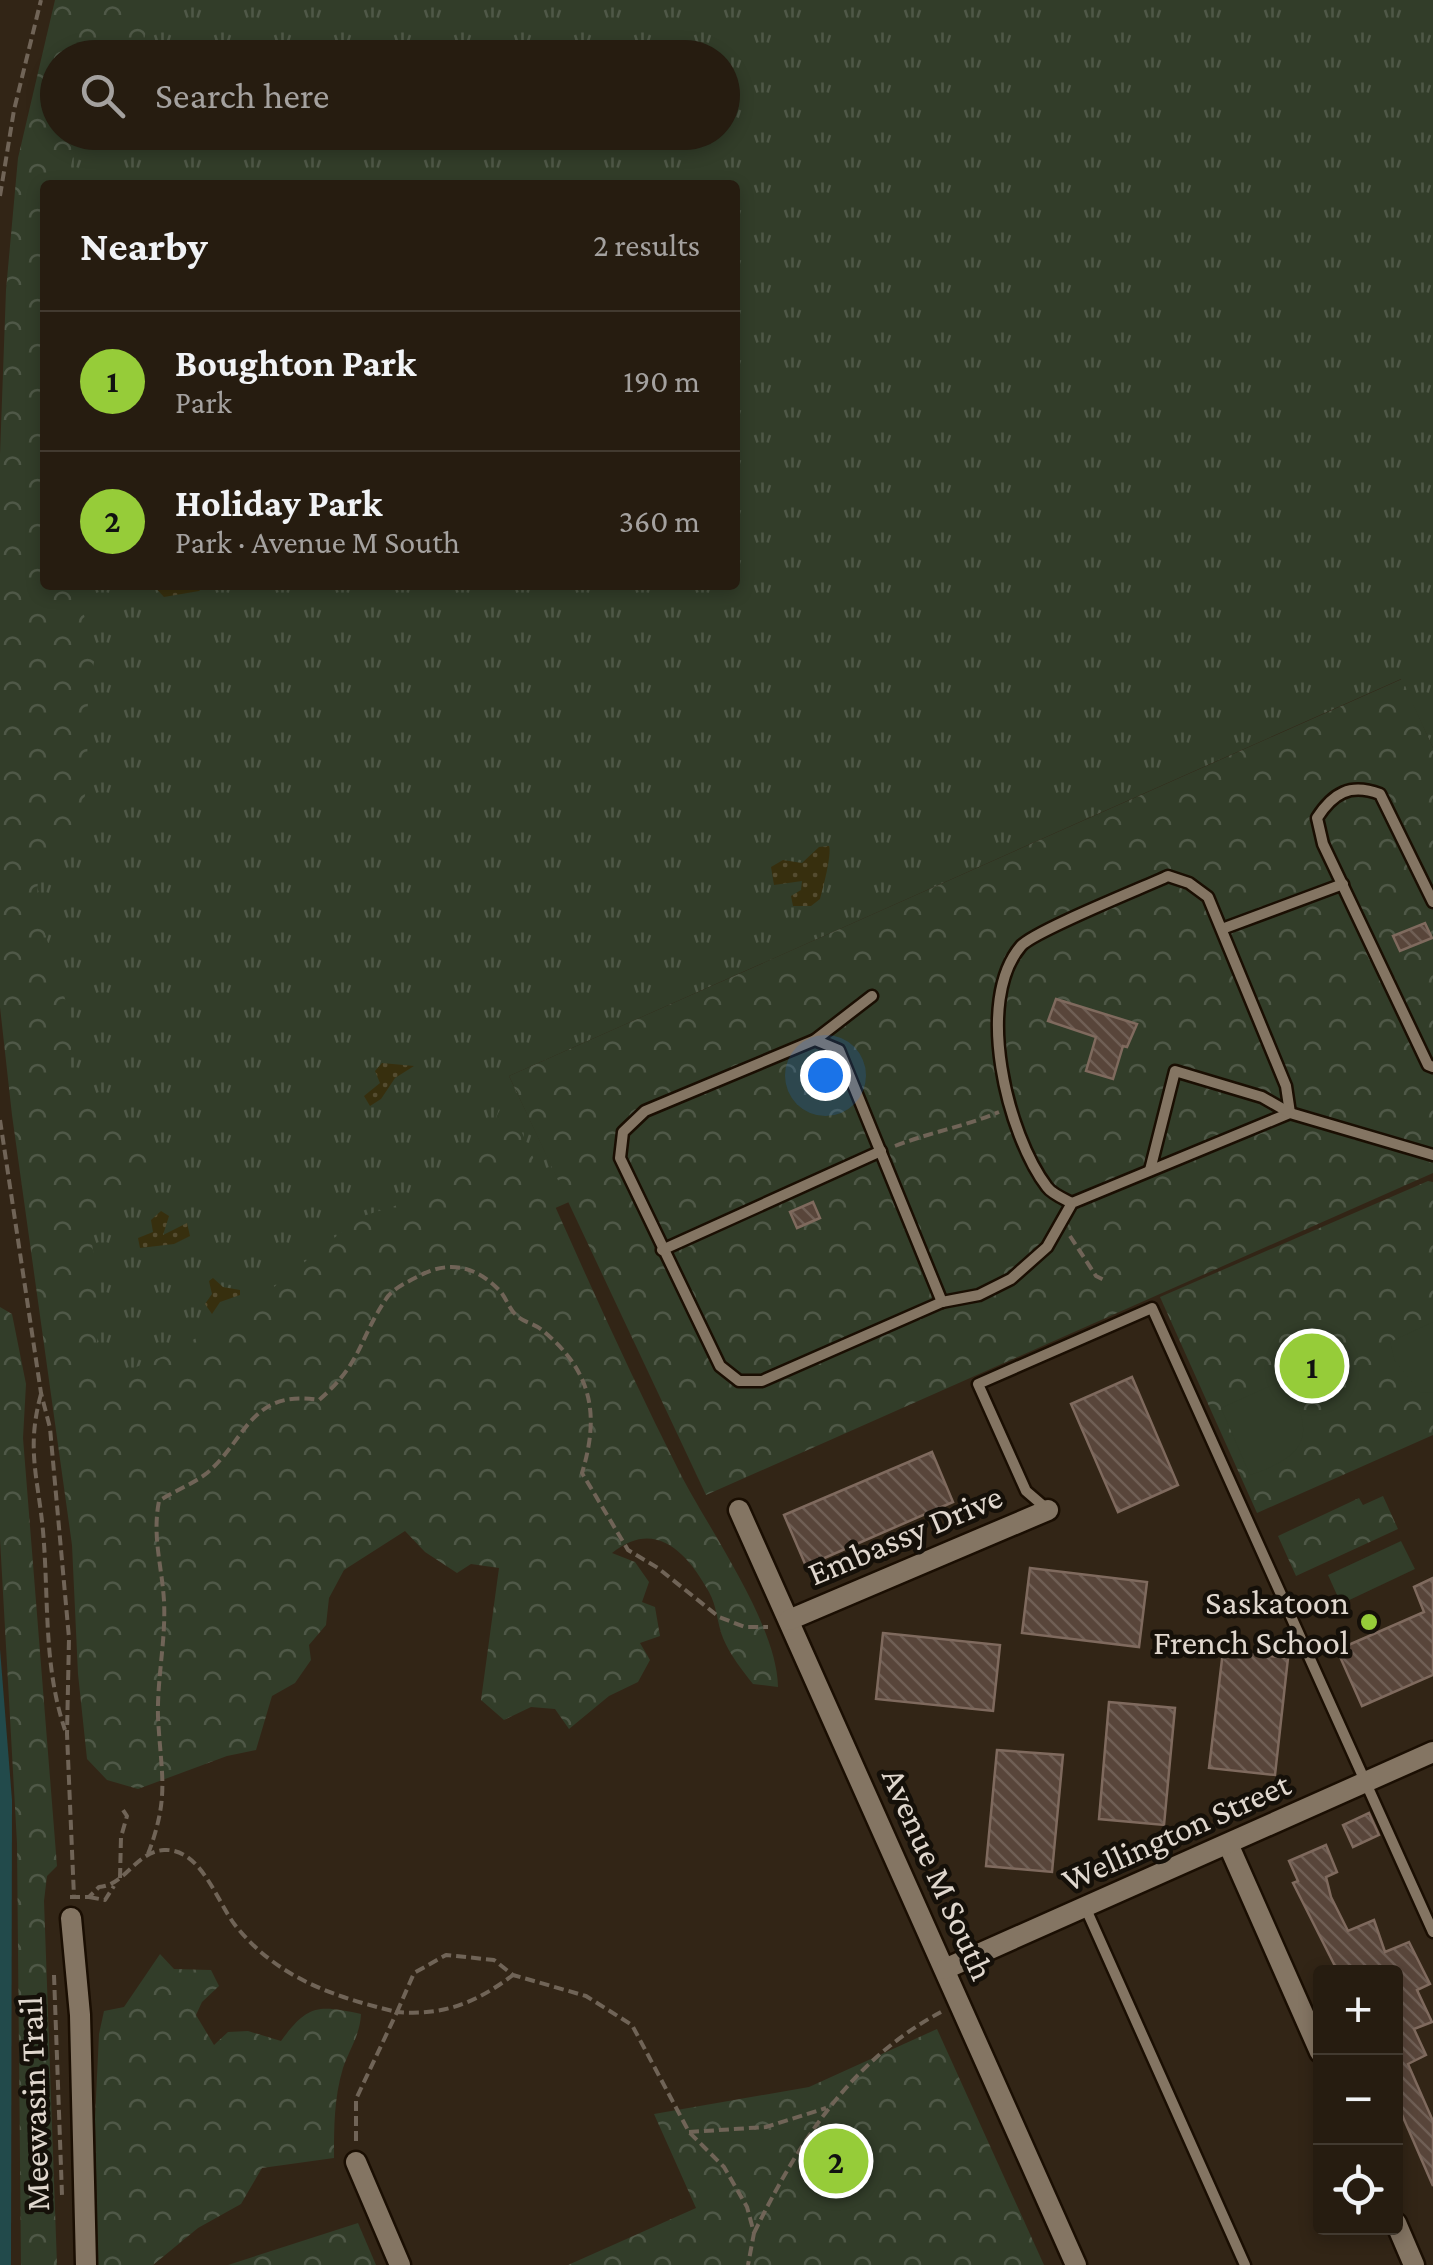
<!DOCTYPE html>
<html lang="en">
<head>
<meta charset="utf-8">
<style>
  :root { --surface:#261c10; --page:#32291e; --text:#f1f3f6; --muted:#a4a19f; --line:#423a30; --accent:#96cc39 }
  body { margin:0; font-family:"Crimson Pro",serif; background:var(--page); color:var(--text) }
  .controls { position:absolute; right:30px; bottom:30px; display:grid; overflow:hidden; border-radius:10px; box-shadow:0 5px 15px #0003 }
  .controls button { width:90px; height:90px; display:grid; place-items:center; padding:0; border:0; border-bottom:2px solid var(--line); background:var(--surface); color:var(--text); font:50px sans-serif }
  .you { position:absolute; left:825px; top:1075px; width:35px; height:35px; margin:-25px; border:8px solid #fff; border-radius:50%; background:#1a73e8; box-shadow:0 0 0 15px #1a73e833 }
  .badge { display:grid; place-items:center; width:65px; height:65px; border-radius:50%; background:var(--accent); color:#111; font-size:32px; font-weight:700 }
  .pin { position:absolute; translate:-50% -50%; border:5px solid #fff; box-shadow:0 2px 10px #0006 }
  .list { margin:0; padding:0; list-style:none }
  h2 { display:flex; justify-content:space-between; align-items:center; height:130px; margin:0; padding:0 40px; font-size:42px }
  h2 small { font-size:32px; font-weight:400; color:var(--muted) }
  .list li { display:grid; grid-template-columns:65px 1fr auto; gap:30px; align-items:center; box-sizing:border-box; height:140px; padding:0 40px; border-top:2px solid var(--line) }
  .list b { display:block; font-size:38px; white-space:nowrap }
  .list p { margin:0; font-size:32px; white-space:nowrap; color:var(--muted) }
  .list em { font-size:32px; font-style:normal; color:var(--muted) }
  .icon { flex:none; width:55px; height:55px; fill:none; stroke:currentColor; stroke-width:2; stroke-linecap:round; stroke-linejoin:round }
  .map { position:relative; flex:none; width:1433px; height:2265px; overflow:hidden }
  .search { position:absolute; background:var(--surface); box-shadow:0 5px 15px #0003; left:40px; top:40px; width:700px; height:110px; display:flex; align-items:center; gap:25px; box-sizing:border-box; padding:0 35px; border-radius:55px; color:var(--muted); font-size:38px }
  .panel { position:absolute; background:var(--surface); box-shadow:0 5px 15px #0003; left:40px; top:180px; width:700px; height:410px; border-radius:10px }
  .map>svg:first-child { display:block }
  .grass { fill:url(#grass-tufts); fill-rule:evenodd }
  .forest { fill:url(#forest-crowns) }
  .sand { fill:url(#sand-dots) }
  .garden { fill:#323d29 }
  .water { fill:#224a4b }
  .building { fill:url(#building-back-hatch); stroke:#7f6a5e; stroke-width:2.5 }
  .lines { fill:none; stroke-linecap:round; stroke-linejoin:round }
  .lane-casing { stroke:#1a0e02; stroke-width:15 }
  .street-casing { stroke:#1a0e02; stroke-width:25 }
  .path { stroke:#706457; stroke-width:4; stroke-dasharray:10 5; stroke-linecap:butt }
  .lane { stroke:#847563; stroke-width:10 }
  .street { stroke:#847563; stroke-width:20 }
  .poi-dot { fill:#96cc39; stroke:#151009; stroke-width:4 }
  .labels { text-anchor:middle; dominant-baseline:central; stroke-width:9; stroke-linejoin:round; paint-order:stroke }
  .street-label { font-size:35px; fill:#e0d7ce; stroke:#151009 }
  .poi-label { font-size:35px; fill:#e0d7ce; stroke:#151009; text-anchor:end }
</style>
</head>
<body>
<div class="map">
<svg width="1433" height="2265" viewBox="0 0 1433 2265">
  <defs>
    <pattern id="grass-tufts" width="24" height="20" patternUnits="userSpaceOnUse" patternTransform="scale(2.5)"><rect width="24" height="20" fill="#323d29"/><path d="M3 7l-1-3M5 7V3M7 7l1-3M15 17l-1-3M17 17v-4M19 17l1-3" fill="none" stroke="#4f5847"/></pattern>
    <pattern id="forest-crowns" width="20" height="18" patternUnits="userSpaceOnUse" patternTransform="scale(2.5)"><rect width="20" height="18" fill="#323d29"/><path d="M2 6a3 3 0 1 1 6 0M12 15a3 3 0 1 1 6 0" fill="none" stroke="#4f5847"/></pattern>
    <pattern id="sand-dots" width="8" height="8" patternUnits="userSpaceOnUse" patternTransform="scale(2.5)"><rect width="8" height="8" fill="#372f0e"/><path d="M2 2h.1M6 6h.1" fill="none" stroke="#544c30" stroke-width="1.8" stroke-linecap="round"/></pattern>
    <pattern id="building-back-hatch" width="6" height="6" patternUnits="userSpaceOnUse" patternTransform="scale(2.5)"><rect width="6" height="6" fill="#58453a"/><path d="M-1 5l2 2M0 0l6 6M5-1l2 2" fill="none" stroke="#705f55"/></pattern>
  </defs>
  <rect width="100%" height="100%" fill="#322516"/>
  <!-- grass -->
  <path class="grass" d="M85,0H1433V748L1401,679L509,1076L569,1202L83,1416L27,1009L28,317L57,89L58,132H722V58L65,57ZM45,185H735V585H45Z"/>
  <!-- forest -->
  <g class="forest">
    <path d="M55,0H144L147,25L141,57L58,58V132L79,133L66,185H45V585H86L83,612L96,653L88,690L87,785L80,820L38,873L37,907L73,1025L69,1075L90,1109L124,1127L154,1165C135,1190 107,1197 88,1221L104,1314L93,1357L109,1378L169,1354L252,1305L360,1217L432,1194L473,1165L506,1097C563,1223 617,1349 680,1473C709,1530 777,1624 778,1687L753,1684C742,1670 730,1655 723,1638C717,1623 717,1606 709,1592C687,1552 655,1518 612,1553L635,1562L649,1582L642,1602L655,1607L660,1636L640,1643L650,1660L638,1682L609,1696L569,1729L555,1709L531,1707L504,1720L481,1700L499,1568L471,1564L457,1573L425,1552L405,1531L344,1570L329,1598L326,1625L309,1645L311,1660L295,1683L272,1696L256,1750L227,1756L138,1789L107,1780L87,1759L78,1674L72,1545L12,1115L0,1007V455L6,290L18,158Z"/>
    <polygon points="1402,679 1433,748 1433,1173 706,1495 509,1076"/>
    <polygon points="1428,1181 1433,1182 1433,1435 1257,1513 1160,1297"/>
    <polygon points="0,1307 12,1314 26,1384 23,1438 57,1866 47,1876 44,1901 57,2265 21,2265 17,1843 0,1539"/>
    <polygon points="1383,1496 1398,1529 1296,1576 1278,1536 1359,1498 1363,1505"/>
    <path d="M160,1954L174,1969L211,1970L219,1986L202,2002L196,2015L214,2045L228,2032L248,2031L281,2041C308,2004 318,2005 361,2014C360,2035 350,2048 343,2068C334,2098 334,2127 334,2158L262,2168L241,2204L198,2228L153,2265H98L95,2119L99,2034L104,2011L124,2007Z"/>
    <polygon points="937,2029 1044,2265 568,2265 696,2208 654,2114 809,2087"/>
    <polygon points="358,2223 376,2265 228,2265"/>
  </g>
  <!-- sand -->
  <g class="sand">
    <polygon points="153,585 205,585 199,591 164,597"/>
    <path d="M829,846C832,854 823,888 820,899L811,906H793L791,896L801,890L802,881L774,885L771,867L783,860L802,863L819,847Z"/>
    <polygon points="382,1063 414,1066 395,1078 381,1099 370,1106 364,1096 380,1083 375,1071"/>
    <polygon points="161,1211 169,1216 163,1235 187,1223 190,1236 174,1244 140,1248 138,1238 153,1232 151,1220"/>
    <polygon points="213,1278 223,1287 240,1290 240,1295 220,1302 212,1314 205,1304 212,1294 209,1281"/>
  </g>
  <!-- garden -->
  <g class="garden">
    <polygon points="1433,1322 1433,1393 1420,1392 1395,1361 1390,1342"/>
    <path d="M1284,1380C1316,1432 1310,1455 1250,1475L1221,1408Z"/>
    <polygon points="1401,1541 1415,1569 1341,1604 1328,1575"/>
  </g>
  <!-- water -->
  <polygon class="water" points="0,1649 12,1800 11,2265 0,2265"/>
  <!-- building -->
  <g class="building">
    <polygon points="1425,923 1432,938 1400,951 1393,936"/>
    <polygon points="1056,999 1137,1024 1127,1047 1123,1046 1113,1079 1086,1071 1096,1037 1048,1021"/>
    <polygon points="813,1202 820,1218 797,1228 790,1212"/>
    <polygon points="1132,1377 1178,1485 1118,1512 1071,1404"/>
    <polygon points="932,1452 953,1502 806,1566 784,1515"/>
    <polygon points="1030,1568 1147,1582 1139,1647 1022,1633"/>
    <polygon points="1433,1578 1433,1675 1362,1706 1337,1650 1424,1612 1414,1587"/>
    <polygon points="883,1633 1000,1645 993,1711 876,1699"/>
    <polygon points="1223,1651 1288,1658 1275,1775 1209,1768"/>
    <polygon points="1109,1702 1175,1708 1164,1825 1099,1819"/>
    <polygon points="997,1750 1063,1755 1052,1872 986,1866"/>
    <polygon points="1369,1813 1379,1835 1353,1847 1343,1825"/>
    <polygon points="1326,1845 1337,1872 1326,1877 1331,1897 1348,1931 1374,1920 1385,1952 1409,1942 1430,1984 1417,1990 1432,2022 1414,2029 1426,2055 1408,2064 1433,2121 1433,2186 1396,2101 1396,1972 1338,1972 1293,1883 1298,1881 1289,1861"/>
  </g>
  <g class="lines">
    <defs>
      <g id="lane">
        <path d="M1433,902L1380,794C1350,783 1333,793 1317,818L1323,844L1428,1065L1433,1067"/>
        <polyline points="1222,929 1343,884"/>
        <path d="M872,996L815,1040L645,1111L623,1132L620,1158L720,1366L739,1381H762L942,1302L979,1295L1011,1279L1047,1247L1072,1203L1290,1113L1286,1086L1208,897L1189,883L1168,876C1142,888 1034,931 1021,946C974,1001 1007,1134 1047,1187C1052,1194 1064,1199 1072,1203"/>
        <polyline points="815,1040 839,1050 942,1302"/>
        <polyline points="1150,1170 1175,1071 1262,1097 1290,1113 1433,1155"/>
        <polyline points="662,1250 881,1151"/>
        <polyline points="1047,1509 1026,1491 978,1384 1152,1308 1433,1932"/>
        <polyline points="1086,1909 1245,2265"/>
      </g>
      <g id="street">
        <polyline points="739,1510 1076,2265"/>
        <polyline points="789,1620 1048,1510"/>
        <polyline points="1229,1846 1320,2052"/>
        <polyline points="71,1918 80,2015 86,2265"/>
        <polyline points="945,1969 1433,1752"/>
        <polyline points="356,2162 400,2265"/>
        <polyline points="1396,2223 1414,2265"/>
      </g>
    </defs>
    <!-- lane casing -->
    <use href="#lane" class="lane-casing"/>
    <!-- street casing -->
    <use href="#street" class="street-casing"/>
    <!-- path -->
    <g class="path">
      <polyline points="0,196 14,110 41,0"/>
      <polyline points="0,1120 41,1393 50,1428 69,1638 67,1734 74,1897"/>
      <path d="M895,1146C931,1132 963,1127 999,1112"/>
      <polyline points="1070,1236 1096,1276 1106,1281"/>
      <path d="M41,1394C26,1449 38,1477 43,1531C49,1599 43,1665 65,1730"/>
      <path d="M148,1854C170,1796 161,1776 158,1717C157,1678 166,1640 164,1601C162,1566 152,1537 159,1501C174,1491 193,1484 207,1473C247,1439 250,1389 319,1400C362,1363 359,1339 386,1299C391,1290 407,1282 417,1277C447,1260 475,1265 499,1290C506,1297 509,1309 516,1315C523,1322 535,1324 542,1330C592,1371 600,1414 582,1473L628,1550L658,1568L719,1617L745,1627H768"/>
      <polyline points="120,1878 121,1837 127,1816 123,1810"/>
      <path d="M70,1897H89L99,1887C126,1885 135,1852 164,1850C201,1848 217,1902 235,1925C277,1978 334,1997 397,2012L414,1973L446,1955L494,1960L513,1975L586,1996L632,2025L689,2132L724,2167L747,2207L754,2233L748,2265"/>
      <polyline points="89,1897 105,1900 114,1886"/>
      <polyline points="54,1975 62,2195"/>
      <polyline points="689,2132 766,2127 826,2108"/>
      <path d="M356,2141V2099L397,2012C443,2016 476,2003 513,1975"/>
      <path d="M754,2233C798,2143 851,2060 941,2012"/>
    </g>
    <!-- lane -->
    <use href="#lane" class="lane"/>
    <!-- street -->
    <use href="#street" class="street"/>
  </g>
  <!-- markers -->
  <circle class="poi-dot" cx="1369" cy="1622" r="10"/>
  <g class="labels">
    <!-- street labels -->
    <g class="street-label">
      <text transform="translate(905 1535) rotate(-23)">Embassy Drive</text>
      <text transform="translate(1176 1832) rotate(-24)">Wellington Street</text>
      <text transform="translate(938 1874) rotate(66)">Avenue M South</text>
      <text transform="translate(34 2104) rotate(-92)">Meewasin Trail</text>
    </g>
    <!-- poi labels -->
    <g class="poi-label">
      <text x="1349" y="1602">Saskatoon<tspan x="1349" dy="40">French School</tspan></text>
    </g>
  </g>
</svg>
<div class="controls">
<button>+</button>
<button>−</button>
<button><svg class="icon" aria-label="locate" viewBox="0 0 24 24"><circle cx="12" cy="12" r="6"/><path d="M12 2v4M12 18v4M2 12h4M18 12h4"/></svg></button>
</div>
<div class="you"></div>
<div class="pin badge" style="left:1312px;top:1366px">1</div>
<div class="pin badge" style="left:836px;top:2161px">2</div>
<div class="search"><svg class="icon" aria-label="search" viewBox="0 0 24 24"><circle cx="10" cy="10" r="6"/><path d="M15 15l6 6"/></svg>Search here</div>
<section class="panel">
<h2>Nearby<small>2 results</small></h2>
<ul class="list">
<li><span class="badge">1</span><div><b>Boughton Park</b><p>Park</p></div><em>190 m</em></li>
<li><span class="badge">2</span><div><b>Holiday Park</b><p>Park · Avenue M South</p></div><em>360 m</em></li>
</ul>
</section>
</div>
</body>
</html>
